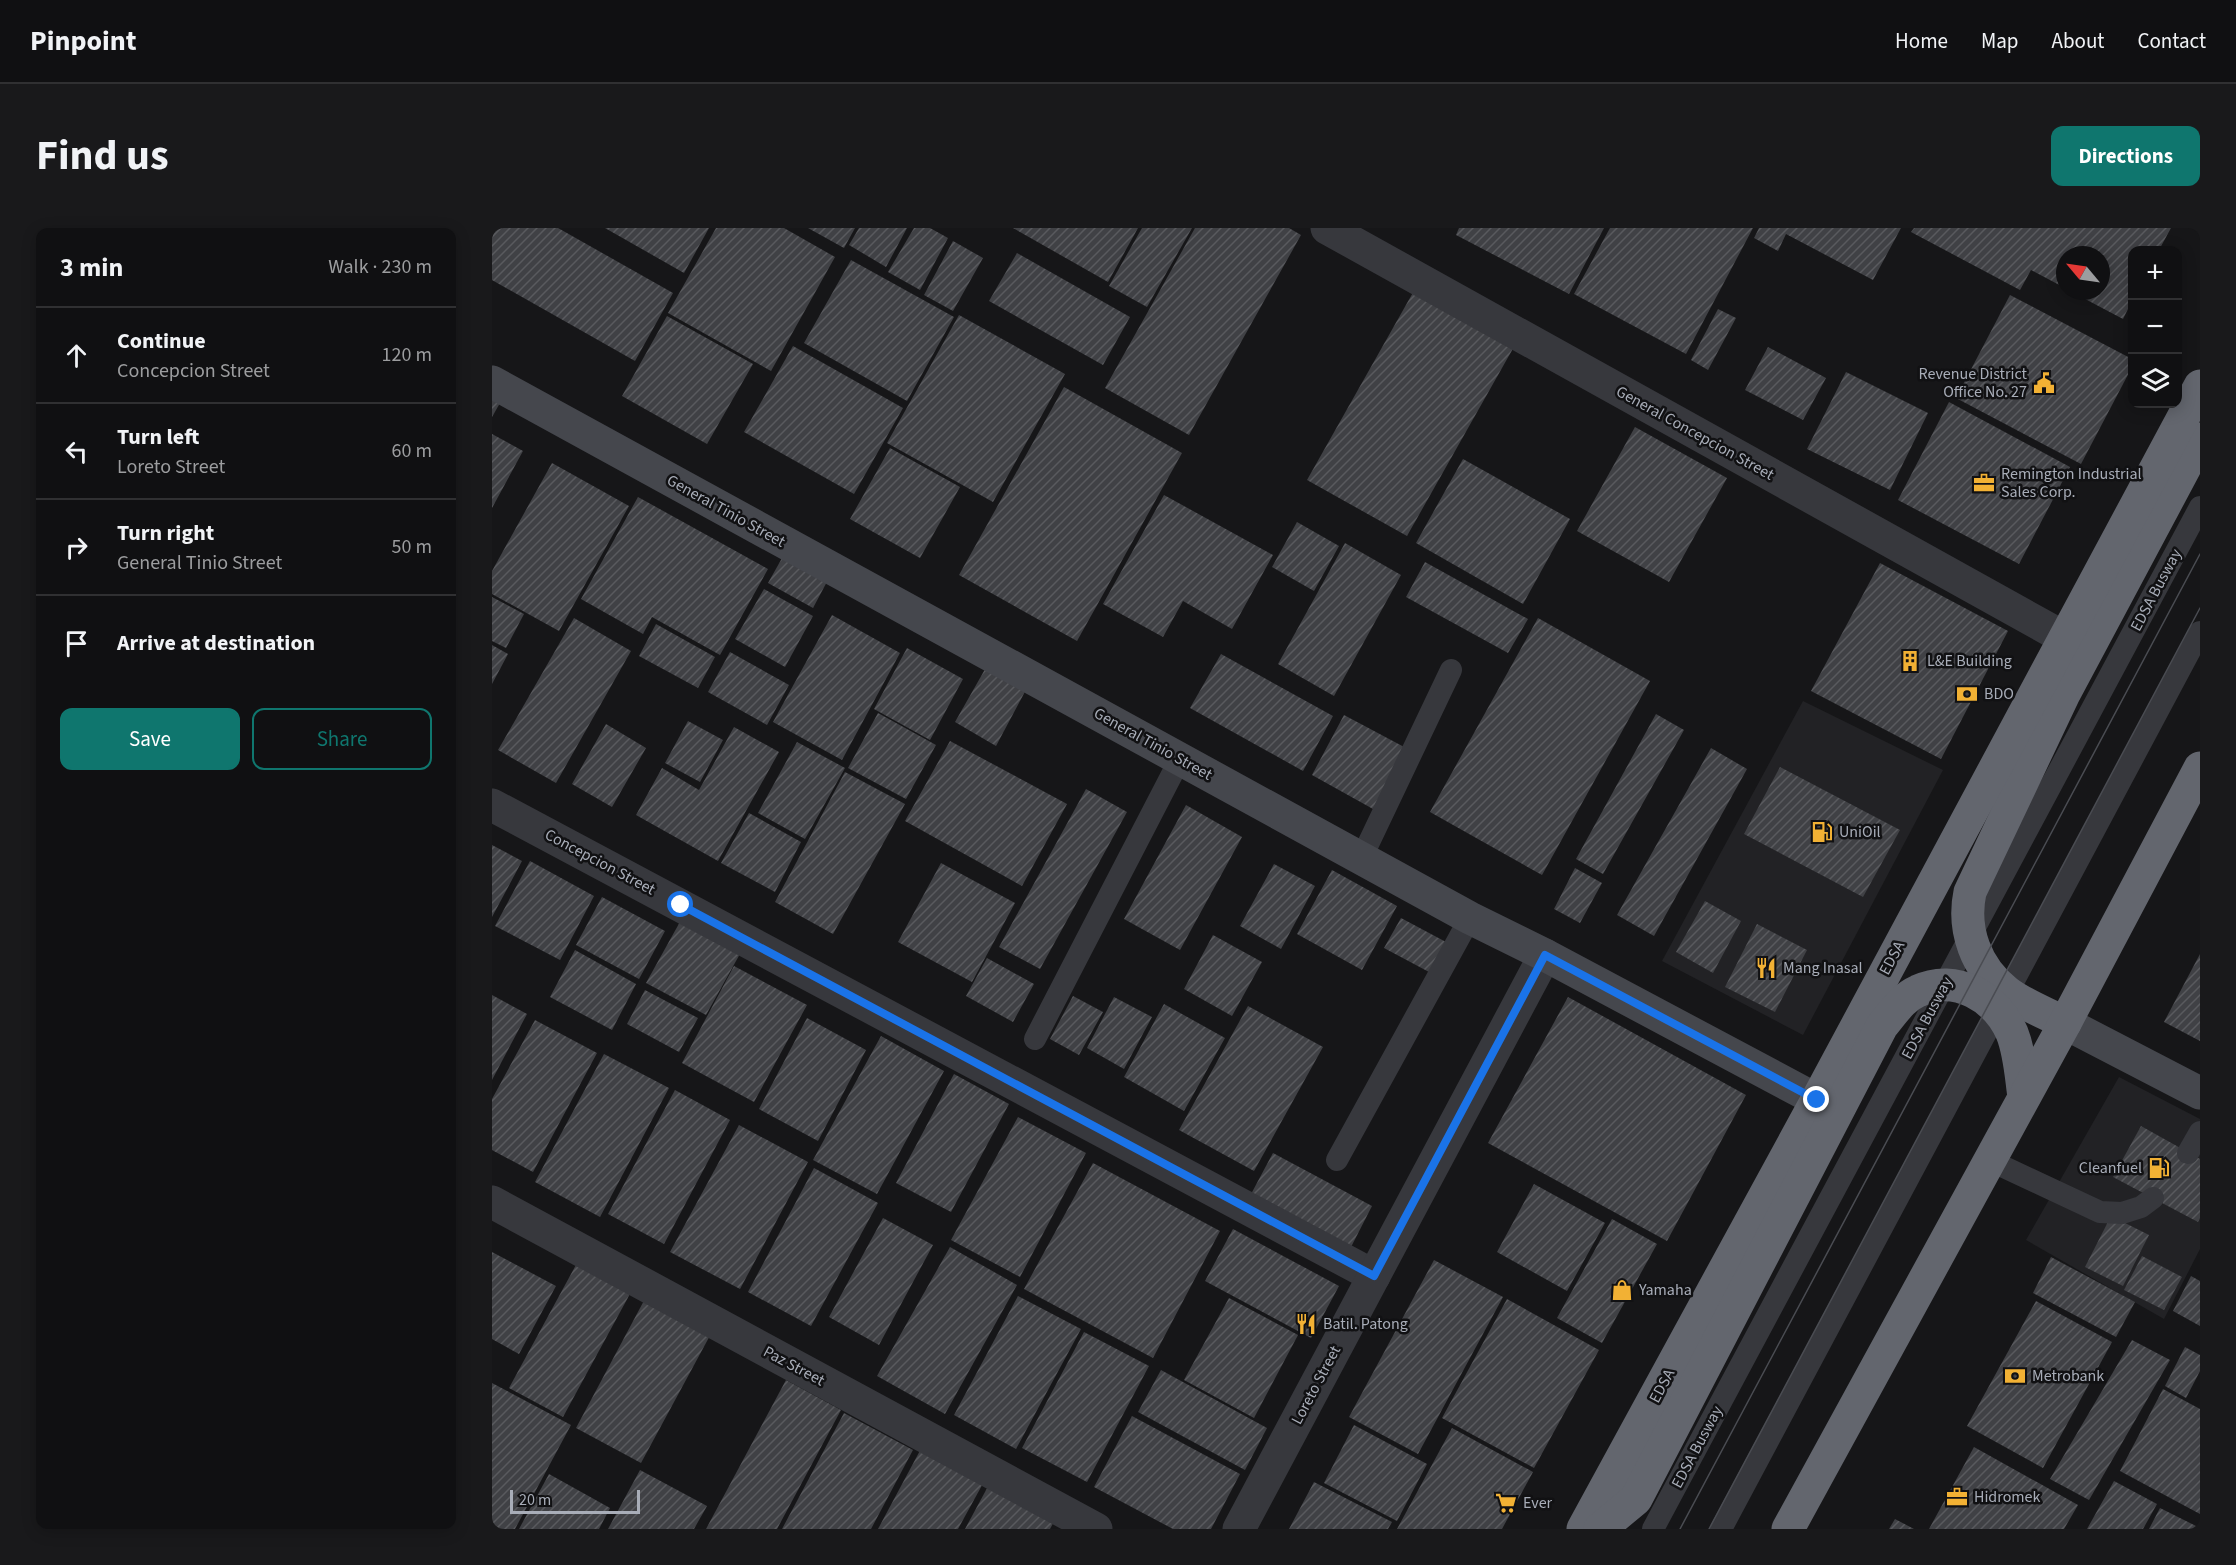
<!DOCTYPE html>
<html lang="en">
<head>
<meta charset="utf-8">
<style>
  :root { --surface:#101012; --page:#19191b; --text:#f1f3f6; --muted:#9c9d9f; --line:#303032; --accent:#0f766e }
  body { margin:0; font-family:"Source Sans 3",sans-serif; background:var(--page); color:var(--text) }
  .controls { position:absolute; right:18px; top:18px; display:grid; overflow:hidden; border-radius:12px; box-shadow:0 3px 15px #0003 }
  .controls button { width:54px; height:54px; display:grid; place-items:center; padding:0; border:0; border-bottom:2px solid var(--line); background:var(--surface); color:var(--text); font:30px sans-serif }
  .compass { position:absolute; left:1564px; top:18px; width:54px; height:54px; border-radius:50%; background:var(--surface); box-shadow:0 3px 15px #0003; rotate:299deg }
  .scale { position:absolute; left:18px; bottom:15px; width:130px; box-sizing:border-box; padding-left:6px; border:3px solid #a8adb8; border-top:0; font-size:16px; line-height:21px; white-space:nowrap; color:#a8adb8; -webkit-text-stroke:4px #111113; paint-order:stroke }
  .stop { position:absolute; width:18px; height:18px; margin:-14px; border:4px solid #1a73e8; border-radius:50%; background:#fff }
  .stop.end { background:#1a73e8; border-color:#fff; box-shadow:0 2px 6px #0008 }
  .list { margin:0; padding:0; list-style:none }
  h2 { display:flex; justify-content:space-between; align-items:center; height:78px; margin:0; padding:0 24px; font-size:26px }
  h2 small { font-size:20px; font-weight:400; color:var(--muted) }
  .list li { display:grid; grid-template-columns:39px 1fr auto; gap:18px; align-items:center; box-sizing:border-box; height:96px; padding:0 24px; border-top:2px solid var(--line) }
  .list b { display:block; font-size:22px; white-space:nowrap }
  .list p { margin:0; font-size:20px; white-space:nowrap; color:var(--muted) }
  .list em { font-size:20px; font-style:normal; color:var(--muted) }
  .actions { display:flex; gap:12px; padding:18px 24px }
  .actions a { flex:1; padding:14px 0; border:2px solid var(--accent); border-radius:12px; text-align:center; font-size:21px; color:var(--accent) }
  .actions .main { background:var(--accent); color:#fff }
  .icon { flex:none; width:33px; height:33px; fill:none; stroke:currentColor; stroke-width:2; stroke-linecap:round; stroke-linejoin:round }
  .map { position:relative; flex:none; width:1708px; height:1301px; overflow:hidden; border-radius:12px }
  header { display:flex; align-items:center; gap:36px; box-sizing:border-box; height:84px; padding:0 30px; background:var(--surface); border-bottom:2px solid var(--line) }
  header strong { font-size:28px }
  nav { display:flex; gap:33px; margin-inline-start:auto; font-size:21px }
  .intro { display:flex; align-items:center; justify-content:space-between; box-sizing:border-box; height:144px; padding:0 36px }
  h1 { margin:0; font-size:42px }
  .button { padding:15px 27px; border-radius:12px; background:var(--accent); color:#fff; font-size:21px; font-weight:700 }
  main { display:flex; gap:36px; padding:0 36px }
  aside { flex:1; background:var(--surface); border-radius:12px; box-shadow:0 3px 15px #0003 }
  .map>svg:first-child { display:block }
  .built { fill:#222225 }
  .building { fill:url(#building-hatch) }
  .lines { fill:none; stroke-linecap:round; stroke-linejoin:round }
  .lane { stroke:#37383d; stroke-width:22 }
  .street { stroke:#37383d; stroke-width:33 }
  .secondary { stroke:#45474d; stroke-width:33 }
  .highway { stroke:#63666e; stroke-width:33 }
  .tram { stroke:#4a4c52; stroke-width:1.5 }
  .route { stroke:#1a73e8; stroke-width:8 }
  .labels { text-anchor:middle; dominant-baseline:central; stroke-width:5; stroke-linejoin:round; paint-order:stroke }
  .poi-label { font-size:16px; fill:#a8adb8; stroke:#111113; text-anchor:start }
  .street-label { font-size:16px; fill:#a8adb8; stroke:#111113 }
</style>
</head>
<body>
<header>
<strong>Pinpoint</strong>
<nav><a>Home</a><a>Map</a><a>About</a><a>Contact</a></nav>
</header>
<div class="intro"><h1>Find us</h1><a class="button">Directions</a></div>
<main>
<aside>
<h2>3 min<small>Walk · 230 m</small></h2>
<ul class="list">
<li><svg class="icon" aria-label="ahead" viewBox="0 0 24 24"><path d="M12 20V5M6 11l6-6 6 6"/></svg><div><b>Continue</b><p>Concepcion Street</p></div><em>120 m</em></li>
<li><svg class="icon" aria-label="left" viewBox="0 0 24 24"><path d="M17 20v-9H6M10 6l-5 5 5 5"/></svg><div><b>Turn left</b><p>Loreto Street</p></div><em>60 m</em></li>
<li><svg class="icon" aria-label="right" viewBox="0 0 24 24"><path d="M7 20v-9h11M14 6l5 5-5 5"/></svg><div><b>Turn right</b><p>General Tinio Street</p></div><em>50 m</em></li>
<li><svg class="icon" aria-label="arrive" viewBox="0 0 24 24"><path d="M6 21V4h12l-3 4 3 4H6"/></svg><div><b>Arrive at destination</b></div></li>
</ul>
<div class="actions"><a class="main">Save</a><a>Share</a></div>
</aside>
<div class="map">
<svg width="1708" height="1301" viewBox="0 0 1708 1301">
  <defs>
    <pattern id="building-hatch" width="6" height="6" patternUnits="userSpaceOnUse" patternTransform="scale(1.5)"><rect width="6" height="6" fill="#404145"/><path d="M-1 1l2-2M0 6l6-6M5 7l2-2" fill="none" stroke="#595a5e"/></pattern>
  </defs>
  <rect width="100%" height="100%" fill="#161618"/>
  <!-- built -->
  <g class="built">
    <polygon points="1311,473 1451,542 1311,807 1170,733"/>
    <polygon points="1627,849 1708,891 1708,1021 1672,1091 1534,1012"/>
  </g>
  <!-- building -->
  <g class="building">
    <polygon points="5,0 66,0 181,65 143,133 0,52 0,8"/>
    <polygon points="113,0 217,0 192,45"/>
    <polygon points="224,0 292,0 343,29 279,143 176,85"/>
    <polygon points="316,0 363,0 352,20"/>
    <polygon points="367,0 415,0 394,39 357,17"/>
    <polygon points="422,0 438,0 456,10 428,62 396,44"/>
    <polygon points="521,0 646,0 616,54"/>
    <polygon points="650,0 700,0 655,79 617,58"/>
    <polygon points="703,0 797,0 809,7 697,207 613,160"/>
    <polygon points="967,0 1112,0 1077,66 964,7"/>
    <polygon points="1118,0 1261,0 1194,126 1082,66"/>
    <polygon points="1267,0 1409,0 1381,52 1294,6 1286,23 1262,10"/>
    <polygon points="1422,0 1679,0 1667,22 1640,22 1640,73 1631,91 1578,63 1609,63 1609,27 1573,27 1573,60 1539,42 1528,62 1419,4"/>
    <polygon points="461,13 491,30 461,83 432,67"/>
    <polygon points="525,25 638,89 611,137 497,73"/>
    <polygon points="359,32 462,89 415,173 312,115"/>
    <polygon points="923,61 1023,117 915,308 815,252"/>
    <polygon points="1518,67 1640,131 1640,139 1589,236 1464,170"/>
    <polygon points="1226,81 1244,90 1216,142 1199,132"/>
    <polygon points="467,87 573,146 501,274 395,215"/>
    <polygon points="175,88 261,136 215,216 130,168"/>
    <polygon points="301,118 411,180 362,266 252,204"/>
    <polygon points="1276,119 1334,150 1311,192 1253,162"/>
    <polygon points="1354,144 1436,185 1398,262 1315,221"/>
    <polygon points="572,159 690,225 585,413 467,347"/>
    <polygon points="0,171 8,175 0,189"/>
    <polygon points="1457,174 1578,239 1527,336 1406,272"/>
    <polygon points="1143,199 1235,250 1177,354 1085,303"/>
    <polygon points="0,206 31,223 0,280"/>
    <polygon points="398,220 468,259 428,330 358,291"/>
    <polygon points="971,231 1078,291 1031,376 924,315"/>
    <polygon points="60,235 137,278 67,403 0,366 0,343"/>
    <polygon points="672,267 781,327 740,401 691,373 671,409 611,376"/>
    <polygon points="146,269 276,341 228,427 160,389 151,406 89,371"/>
    <polygon points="805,294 847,318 822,363 780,339"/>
    <polygon points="853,315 909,347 842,468 786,436"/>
    <polygon points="294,323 338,348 321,380 276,355"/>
    <polygon points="933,334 1036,391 1016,425 914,369"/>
    <polygon points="1388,335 1516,403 1449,531 1319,463"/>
    <polygon points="272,361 321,388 293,439 243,411"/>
    <polygon points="0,369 32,386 14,420 0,413"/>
    <polygon points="340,387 408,425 350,532 281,494"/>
    <polygon points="82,390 139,423 64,555 6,522"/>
    <polygon points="1046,390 1158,453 1050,647 938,584"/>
    <polygon points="164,396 223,429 206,460 147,428"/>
    <polygon points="0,417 16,426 0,456"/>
    <polygon points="415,420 471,451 438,512 382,481"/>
    <polygon points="238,424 297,457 275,497 216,464"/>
    <polygon points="729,426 841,488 811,543 698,480"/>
    <polygon points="496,436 536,458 504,518 463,494"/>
    <polygon points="386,485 444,517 414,571 356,540"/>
    <polygon points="1164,486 1192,502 1111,646 1084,631"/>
    <polygon points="852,487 914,520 881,581 820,547"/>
    <polygon points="196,493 231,512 208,554 173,535"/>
    <polygon points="114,496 154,520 120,579 80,556"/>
    <polygon points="242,499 287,524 226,633 144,587 170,540 207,562"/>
    <polygon points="458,513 575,576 530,658 413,593"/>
    <polygon points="305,514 353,540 313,611 266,585"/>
    <polygon points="1219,520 1255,541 1162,708 1125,687"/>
    <polygon points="1288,539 1408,602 1371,669 1252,606"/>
    <polygon points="353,544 413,576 341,706 283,674"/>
    <polygon points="594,561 635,584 548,741 507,719"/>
    <polygon points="694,577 750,609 688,722 632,691"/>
    <polygon points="257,585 309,614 283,664 229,635"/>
    <polygon points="0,617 30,633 0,689"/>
    <polygon points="38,633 102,668 68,732 3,698"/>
    <polygon points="449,635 523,675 480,754 406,714"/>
    <polygon points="782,636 823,658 789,721 748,698"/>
    <polygon points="1083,640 1110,655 1088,695 1062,681"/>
    <polygon points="840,642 905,678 870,742 805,706"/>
    <polygon points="110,669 173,703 147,751 84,717"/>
    <polygon points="1213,673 1249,693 1221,745 1184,724"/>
    <polygon points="909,690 954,714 937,744 892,720"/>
    <polygon points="189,692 249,724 214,787 154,755"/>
    <polygon points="1265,696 1315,722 1283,784 1233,759"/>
    <polygon points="721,707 770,734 740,788 692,761"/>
    <polygon points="83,722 144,756 120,802 58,769"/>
    <polygon points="1708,726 1708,813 1672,794"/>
    <polygon points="495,730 542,756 521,794 474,768"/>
    <polygon points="242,738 315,777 262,874 190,835"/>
    <polygon points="153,762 206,790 187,824 135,796"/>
    <polygon points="0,767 35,786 0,852"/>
    <polygon points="581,768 611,784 587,827 558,811"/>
    <polygon points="622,769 660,789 632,841 595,820"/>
    <polygon points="1076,769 1254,867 1175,1013 996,915"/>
    <polygon points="672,776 733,810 692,883 632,849"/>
    <polygon points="756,778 831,819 762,943 687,902"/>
    <polygon points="315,790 374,822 326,913 267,881"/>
    <polygon points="43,792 105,825 41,944 0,922 0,871"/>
    <polygon points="389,808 452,843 385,966 321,932"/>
    <polygon points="112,826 177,860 108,989 43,954"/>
    <polygon points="462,846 517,876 459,984 404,955"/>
    <polygon points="183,862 238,892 172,1016 116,986"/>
    <polygon points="526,889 594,925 528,1049 459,1012"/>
    <polygon points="247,897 316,934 248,1061 178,1024"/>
    <polygon points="1649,898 1708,931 1708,990 1706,994 1621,949"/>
    <polygon points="781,925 880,978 858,1021 758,968"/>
    <polygon points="601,935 728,1003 661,1130 532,1061"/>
    <polygon points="322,940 386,975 319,1098 256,1064"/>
    <polygon points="1042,956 1113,995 1075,1063 1005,1024"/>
    <polygon points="1619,988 1657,1007 1631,1058 1593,1039"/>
    <polygon points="391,990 441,1017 387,1117 337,1089"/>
    <polygon points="1120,991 1165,1016 1110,1115 1065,1090"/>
    <polygon points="741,1001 847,1058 819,1110 713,1053"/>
    <polygon points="458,1019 525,1057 453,1186 385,1148"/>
    <polygon points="0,1024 64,1058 27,1126 0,1111"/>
    <polygon points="1650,1028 1690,1049 1672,1082 1632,1062"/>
    <polygon points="1559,1029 1643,1074 1624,1109 1541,1065"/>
    <polygon points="942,1032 1011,1069 926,1226 857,1189"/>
    <polygon points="85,1035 139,1064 71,1189 17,1160"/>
    <polygon points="1699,1048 1708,1053 1708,1098 1681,1083"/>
    <polygon points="155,1067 221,1102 149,1235 84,1200"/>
    <polygon points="526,1068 589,1101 524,1221 462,1187"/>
    <polygon points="737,1070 806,1107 762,1190 692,1152"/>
    <polygon points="1015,1071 1107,1122 1042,1240 950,1190"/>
    <polygon points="1544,1073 1620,1114 1551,1240 1475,1198"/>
    <polygon points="592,1104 657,1138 595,1254 530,1220"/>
    <polygon points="1640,1112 1678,1132 1597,1272 1558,1251"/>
    <polygon points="1693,1119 1708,1127 1708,1143 1694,1170 1673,1158"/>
    <polygon points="669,1142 775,1200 753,1242 646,1184"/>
    <polygon points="294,1152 349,1182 285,1301 214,1301"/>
    <polygon points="0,1155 79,1197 23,1301 0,1301"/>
    <polygon points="1671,1161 1708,1181 1708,1286 1628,1243"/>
    <polygon points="352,1185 421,1222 379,1301 290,1301"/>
    <polygon points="640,1188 748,1246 719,1301 681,1301 602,1259"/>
    <polygon points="862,1197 935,1236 905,1293 832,1255"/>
    <polygon points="960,1200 1041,1244 1010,1301 905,1301"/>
    <polygon points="431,1217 494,1250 466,1301 386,1301"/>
    <polygon points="1482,1219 1586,1277 1572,1301 1437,1301"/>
    <polygon points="148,1242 215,1278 202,1301 116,1301"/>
    <polygon points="57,1246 118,1280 107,1301 27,1301"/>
    <polygon points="500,1251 566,1286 558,1301 473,1301"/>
    <polygon points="1622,1253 1665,1276 1651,1301 1595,1301"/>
    <polygon points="822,1254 900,1294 896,1301 797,1301"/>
    <polygon points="1668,1280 1706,1299 1704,1301 1657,1301"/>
    <polygon points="1403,1291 1422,1301 1397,1301"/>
  </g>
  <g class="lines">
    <!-- lane -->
    <g class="lane">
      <polyline points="869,631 959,442"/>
      <polyline points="543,811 688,531"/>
      <polyline points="1696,925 1708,904"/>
      <polyline points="845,932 978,690"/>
      <polyline points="1497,932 1608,984 1630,985 1649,979 1661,970"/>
      <polyline points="1161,1301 1708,279"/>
      <polyline points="1229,1301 1708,404"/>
    </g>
    <!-- street -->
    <g class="street">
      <polyline points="835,0 1571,409"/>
      <polyline points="0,577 882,1048"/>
      <polyline points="0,974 604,1301"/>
      <polyline points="747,1301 1053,727"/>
    </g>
    <!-- secondary -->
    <g class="secondary">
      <polyline points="0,154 978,690 1053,727 1325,872"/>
      <polyline points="1573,795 1708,865"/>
    </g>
    <!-- highway -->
    <g class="highway">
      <path d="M1573,795C1554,785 1532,777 1515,764C1484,740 1470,702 1478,664L1572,466L1708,211"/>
      <polyline points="1091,1301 1325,872 1708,158"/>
      <path d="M1108,1301L1144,1271L1390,798C1401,785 1410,770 1426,763C1464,745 1504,769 1520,805C1528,825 1529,848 1532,869"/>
      <polyline points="1296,1301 1573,795 1708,540"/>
    </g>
    <!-- tram -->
    <g class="tram">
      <polyline points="1188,1301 1708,326"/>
      <polyline points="1217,1301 1708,380"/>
    </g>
  </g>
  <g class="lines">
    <!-- route -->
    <polyline class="route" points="189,677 882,1048 1053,727 1325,872"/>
  </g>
  <!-- icons -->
  <defs>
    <symbol id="civic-bare" viewBox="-9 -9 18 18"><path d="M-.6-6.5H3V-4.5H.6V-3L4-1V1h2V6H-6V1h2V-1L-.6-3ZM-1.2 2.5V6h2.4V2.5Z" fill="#f2b134" stroke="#111113" stroke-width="2.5" paint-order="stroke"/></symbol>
    <symbol id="office-bare" viewBox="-9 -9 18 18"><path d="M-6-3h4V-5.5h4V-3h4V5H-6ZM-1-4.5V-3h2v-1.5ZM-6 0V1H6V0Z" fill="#f2b134" stroke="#111113" stroke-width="2.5" paint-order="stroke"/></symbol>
    <symbol id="building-bare" viewBox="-9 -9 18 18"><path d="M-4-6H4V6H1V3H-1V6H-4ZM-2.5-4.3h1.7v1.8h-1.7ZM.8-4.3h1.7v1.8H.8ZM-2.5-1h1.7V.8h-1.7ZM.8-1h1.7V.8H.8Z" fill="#f2b134" stroke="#111113" stroke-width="2.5" paint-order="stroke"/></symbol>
    <symbol id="bank-bare" viewBox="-9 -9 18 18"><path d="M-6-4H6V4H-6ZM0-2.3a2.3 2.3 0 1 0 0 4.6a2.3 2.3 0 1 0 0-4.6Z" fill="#f2b134" stroke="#111113" stroke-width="2.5" paint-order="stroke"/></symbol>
    <symbol id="fuel-bare" viewBox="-9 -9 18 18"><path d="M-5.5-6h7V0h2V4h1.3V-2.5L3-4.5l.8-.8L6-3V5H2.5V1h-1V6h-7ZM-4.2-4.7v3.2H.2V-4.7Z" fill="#f2b134" stroke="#111113" stroke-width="2.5" paint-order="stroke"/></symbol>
    <symbol id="restaurant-bare" viewBox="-9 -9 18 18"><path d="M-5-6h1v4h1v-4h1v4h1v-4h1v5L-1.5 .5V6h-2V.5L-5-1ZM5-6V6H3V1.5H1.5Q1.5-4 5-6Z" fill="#f2b134" stroke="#111113" stroke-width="2.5" paint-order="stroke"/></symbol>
    <symbol id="shop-bare" viewBox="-9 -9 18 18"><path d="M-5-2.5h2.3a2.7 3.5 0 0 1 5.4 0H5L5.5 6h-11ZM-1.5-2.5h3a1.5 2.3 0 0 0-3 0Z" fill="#f2b134" stroke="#111113" stroke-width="2.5" paint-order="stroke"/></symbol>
    <symbol id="supermarket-bare" viewBox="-9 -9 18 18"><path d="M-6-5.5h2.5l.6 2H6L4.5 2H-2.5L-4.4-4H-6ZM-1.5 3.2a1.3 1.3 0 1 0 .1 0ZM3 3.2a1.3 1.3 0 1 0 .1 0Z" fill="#f2b134" stroke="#111113" stroke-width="2.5" paint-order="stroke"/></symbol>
  </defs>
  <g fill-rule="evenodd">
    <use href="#civic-bare" x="1537" y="140" width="30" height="30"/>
    <use href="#office-bare" x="1477" y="240" width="30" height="30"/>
    <use href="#building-bare" x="1403" y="418" width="30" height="30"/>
    <use href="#bank-bare" x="1460" y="451" width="30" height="30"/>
    <use href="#fuel-bare" x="1315" y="589" width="30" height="30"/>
    <use href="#restaurant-bare" x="1259" y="725" width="30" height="30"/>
    <use href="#fuel-bare" x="1652" y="925" width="30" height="30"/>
    <use href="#shop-bare" x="1115" y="1047" width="30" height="30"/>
    <use href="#restaurant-bare" x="799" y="1081" width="30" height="30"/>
    <use href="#bank-bare" x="1508" y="1133" width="30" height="30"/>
    <use href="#office-bare" x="1450" y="1254" width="30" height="30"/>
    <use href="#supermarket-bare" x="999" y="1260" width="30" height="30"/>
  </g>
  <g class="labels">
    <!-- poi labels -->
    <g class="poi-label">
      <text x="1535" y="146" text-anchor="end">Revenue District<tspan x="1535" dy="18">Office No. 27</tspan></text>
      <text x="1509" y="246">Remington Industrial<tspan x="1509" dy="18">Sales Corp.</tspan></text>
      <text x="1435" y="433">L&amp;E Building</text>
      <text x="1492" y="466">BDO</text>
      <text x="1347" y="604">UniOil</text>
      <text x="1291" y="740">Mang Inasal</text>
      <text x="1650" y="940" text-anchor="end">Cleanfuel</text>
      <text x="1147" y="1062">Yamaha</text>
      <text x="831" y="1096">Batil. Patong</text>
      <text x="1540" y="1148">Metrobank</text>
      <text x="1482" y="1269">Hidromek</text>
      <text x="1031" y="1275">Ever</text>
    </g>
    <!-- street labels -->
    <g class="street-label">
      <text transform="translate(1203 205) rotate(29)">General Concepcion Street</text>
      <text transform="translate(234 283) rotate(29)">General Tinio Street</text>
      <text transform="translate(1664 362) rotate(-62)">EDSA Busway</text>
      <text transform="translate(661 516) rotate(29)">General Tinio Street</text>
      <text transform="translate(108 634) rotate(28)">Concepcion Street</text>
      <text transform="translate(1400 730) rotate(-62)">EDSA</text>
      <text transform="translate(1435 790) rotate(-62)">EDSA Busway</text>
      <text transform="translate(302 1138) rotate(28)">Paz Street</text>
      <text transform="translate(824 1157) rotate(-62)">Loreto Street</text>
      <text transform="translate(1170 1158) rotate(-62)">EDSA</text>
      <text transform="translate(1205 1219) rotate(-62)">EDSA Busway</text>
    </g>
  </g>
</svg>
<div class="controls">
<button>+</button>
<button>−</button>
<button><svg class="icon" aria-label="layers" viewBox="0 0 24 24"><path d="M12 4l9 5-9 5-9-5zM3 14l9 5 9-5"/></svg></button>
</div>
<svg class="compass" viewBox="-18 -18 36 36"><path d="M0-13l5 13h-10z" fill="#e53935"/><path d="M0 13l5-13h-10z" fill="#9c9d9f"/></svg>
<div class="scale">20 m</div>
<div class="stop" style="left:189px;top:677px"></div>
<div class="stop end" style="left:1325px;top:872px"></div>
</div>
</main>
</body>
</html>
